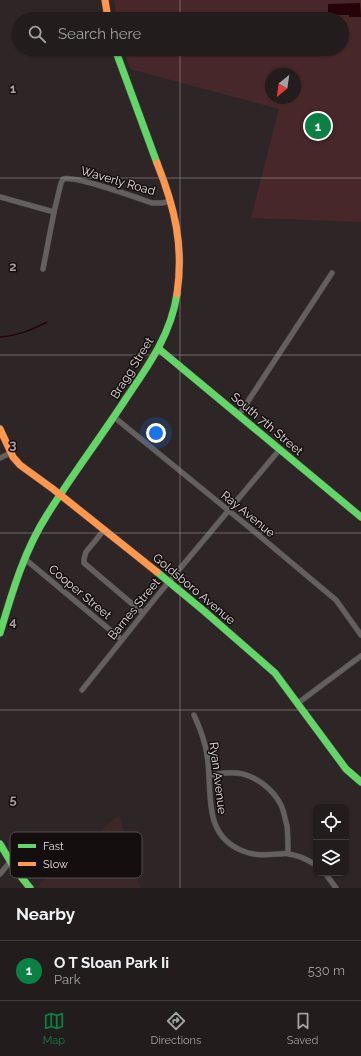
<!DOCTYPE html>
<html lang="en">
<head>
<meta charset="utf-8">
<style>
  :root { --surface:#221c1c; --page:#2a2525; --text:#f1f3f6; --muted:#a2a1a3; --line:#3f3a3b; --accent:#0b8043 }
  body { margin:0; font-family:Raleway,sans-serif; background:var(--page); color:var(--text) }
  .controls { position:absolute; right:12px; bottom:12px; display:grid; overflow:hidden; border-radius:8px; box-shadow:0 1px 3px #0004 }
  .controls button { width:36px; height:36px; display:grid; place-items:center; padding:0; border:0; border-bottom:1px solid var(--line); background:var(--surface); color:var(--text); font:20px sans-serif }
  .compass { position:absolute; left:265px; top:68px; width:36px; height:36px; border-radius:50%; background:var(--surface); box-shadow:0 1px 3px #0004; rotate:209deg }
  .you { position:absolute; left:156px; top:433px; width:14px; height:14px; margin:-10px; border:3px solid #fff; border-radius:50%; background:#1a73e8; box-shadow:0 0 0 6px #1a73e833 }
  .badge { display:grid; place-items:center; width:26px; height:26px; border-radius:50%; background:var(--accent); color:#fff; font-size:13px; font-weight:700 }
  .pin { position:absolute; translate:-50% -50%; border:2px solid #fff; box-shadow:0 1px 4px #0006 }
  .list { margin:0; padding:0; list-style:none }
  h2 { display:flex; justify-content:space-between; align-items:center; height:52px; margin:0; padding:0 16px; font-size:17px }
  h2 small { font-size:13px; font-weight:400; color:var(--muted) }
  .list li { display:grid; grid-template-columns:26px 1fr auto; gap:12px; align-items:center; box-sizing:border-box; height:60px; padding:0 16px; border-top:1px solid var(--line) }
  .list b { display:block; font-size:15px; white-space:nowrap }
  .list p { margin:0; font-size:13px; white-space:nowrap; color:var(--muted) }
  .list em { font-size:13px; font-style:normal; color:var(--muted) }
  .icon { flex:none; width:22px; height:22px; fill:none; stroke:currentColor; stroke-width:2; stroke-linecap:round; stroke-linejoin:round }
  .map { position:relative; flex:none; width:361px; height:888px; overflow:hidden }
  .search { position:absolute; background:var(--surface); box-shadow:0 1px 3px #0004; left:12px; right:12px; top:12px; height:44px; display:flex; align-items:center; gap:10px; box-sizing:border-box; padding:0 14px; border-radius:22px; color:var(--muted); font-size:15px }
  .sheet { height:112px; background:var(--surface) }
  nav { display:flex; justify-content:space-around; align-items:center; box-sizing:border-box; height:56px; border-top:1px solid var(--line); background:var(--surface); font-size:11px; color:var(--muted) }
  nav a { display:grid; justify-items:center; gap:2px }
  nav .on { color:var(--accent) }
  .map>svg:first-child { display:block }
  .built { fill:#3c2829 }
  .green { fill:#48272a; fill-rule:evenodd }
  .water { fill:#250308 }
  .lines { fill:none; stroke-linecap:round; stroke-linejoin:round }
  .stream { stroke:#250308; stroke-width:1.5 }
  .street-casing { stroke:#4b4444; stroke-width:6 }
  .fast-casing { stroke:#4b4444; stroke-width:8 }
  .slow-casing { stroke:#4b4444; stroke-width:8 }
  .street { stroke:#646060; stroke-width:5 }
  .fast { stroke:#63d668; stroke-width:7 }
  .slow { stroke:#ff974d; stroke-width:7 }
  .grid { fill:none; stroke:#a69c9d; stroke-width:1; stroke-opacity:0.55 }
  .labels { text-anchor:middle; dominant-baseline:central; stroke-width:3; stroke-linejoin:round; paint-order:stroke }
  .street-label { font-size:12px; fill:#e6dcdd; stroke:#140e0e }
  .key { fill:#140e0e; stroke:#534c4c; stroke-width:1 }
  .key-label { font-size:11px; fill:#e6dcdd }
  .grid-label { font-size:13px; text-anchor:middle; font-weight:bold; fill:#a69c9d; stroke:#140e0e; stroke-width:3; stroke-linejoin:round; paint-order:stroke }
</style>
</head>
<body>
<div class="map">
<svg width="361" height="888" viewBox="0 0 361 888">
  <rect width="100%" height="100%" fill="#2e2626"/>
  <!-- built -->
  <polygon class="built" points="119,815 140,887 139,888 40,888 38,886"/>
  <!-- green -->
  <path class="green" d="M114,0H361V222L251,218L279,109L130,69L124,49H342V19H117ZM271,74H295V98H271Z"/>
  <!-- water -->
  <polygon class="water" points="360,3 361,17 349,17 349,15 333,15 333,19 328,19 328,4"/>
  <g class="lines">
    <!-- stream -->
    <path class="stream" d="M0,337C18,336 31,330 47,322"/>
    <defs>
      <g id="street">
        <polyline points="0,197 54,212"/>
        <path d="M43,269L54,212L61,183L63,179C74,175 138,198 152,203H162L171,201"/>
        <polyline points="239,415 332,273"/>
        <polyline points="114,417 250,528 336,600 361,635"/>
        <polyline points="0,458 10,453"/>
        <polyline points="104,530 86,552 84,559 84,563 143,613"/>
        <polyline points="25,559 122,640"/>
        <polyline points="82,690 157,596 280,449"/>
        <polyline points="298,703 361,656"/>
        <path d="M194,715C200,728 205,741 207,755C213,790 201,835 243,851C255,856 266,855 279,854C282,854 285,853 288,854C298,855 308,860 316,865"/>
        <path d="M209,775C218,774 228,772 237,773C255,775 273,789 281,805C284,811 285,819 287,826C288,835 288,844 288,853"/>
        <polyline points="325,873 336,888"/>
        <polyline points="0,874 10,862"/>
      </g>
      <g id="fast">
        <polyline points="115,49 157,163"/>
        <polyline points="159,349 361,517"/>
        <polyline points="157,572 204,611 275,673 346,769 361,782"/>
        <path d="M0,633C12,593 24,551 47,515C72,475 101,437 127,397C149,365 171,334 177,294"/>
        <polyline points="0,844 15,869 30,888"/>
      </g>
      <g id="slow">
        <polyline points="105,0 108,19"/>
        <path d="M157,163C175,208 184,246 177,294"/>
        <polyline points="0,429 13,457 20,465 53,489 157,572"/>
      </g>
    </defs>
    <!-- street casing -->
    <use href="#street" class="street-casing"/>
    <!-- fast casing -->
    <use href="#fast" class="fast-casing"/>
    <!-- slow casing -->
    <use href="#slow" class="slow-casing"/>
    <!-- street -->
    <use href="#street" class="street"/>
    <!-- fast -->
    <use href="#fast" class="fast"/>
    <!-- slow -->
    <use href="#slow" class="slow"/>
  </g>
  <!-- grid -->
  <path class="grid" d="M180,0V19M180,49V888M0,178H361M0,355H361M0,533H361M0,710H361"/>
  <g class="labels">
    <!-- street labels -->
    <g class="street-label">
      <text transform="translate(118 181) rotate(16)">Waverly Road</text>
      <text transform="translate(132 368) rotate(-58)">Bragg Street</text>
      <text transform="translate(267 424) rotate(40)">South 7th Street</text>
      <text transform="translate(248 514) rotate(39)">Ray Avenue</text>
      <text transform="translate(194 589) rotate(40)">Goldsboro Avenue</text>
      <text transform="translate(80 592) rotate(40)">Cooper Street</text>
      <text transform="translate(134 609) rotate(-51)">Barnes Street</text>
      <text transform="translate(218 778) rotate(83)">Ryan Avenue</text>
    </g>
  </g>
  <!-- legend -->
  <rect x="10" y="832" width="132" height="46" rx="6" class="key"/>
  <rect x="18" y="844" width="18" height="4" fill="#63d668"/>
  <rect x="18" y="862" width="18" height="4" fill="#ff974d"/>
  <g class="key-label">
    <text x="43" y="850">Fast</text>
    <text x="43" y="868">Slow</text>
  </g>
  <g class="grid-label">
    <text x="13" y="93">1</text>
    <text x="13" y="271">2</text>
    <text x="13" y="449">3</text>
    <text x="13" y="626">4</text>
    <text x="13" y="804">5</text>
  </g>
</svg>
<div class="controls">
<button><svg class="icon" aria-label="locate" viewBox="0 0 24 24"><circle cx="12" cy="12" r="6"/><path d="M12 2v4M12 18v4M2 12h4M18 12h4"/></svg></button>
<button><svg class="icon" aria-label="layers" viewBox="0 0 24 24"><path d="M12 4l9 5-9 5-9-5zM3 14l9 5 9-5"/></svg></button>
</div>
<svg class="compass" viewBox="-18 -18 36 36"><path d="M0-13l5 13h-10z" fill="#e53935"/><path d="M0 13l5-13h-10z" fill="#a2a1a3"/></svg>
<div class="you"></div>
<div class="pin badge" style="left:318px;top:126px">1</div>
<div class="search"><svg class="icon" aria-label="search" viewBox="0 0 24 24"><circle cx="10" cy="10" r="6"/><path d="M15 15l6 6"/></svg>Search here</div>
</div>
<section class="sheet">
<h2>Nearby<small></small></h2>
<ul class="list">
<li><span class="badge">1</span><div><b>O T Sloan Park Ii</b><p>Park</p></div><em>530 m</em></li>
</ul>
</section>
<nav>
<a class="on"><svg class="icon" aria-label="map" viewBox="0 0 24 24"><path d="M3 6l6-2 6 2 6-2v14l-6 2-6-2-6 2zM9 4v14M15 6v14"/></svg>Map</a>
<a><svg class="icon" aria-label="directions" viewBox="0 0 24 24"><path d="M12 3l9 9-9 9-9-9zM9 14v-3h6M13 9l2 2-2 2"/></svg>Directions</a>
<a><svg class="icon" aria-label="saved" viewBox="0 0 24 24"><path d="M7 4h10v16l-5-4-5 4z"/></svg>Saved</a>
</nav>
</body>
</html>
